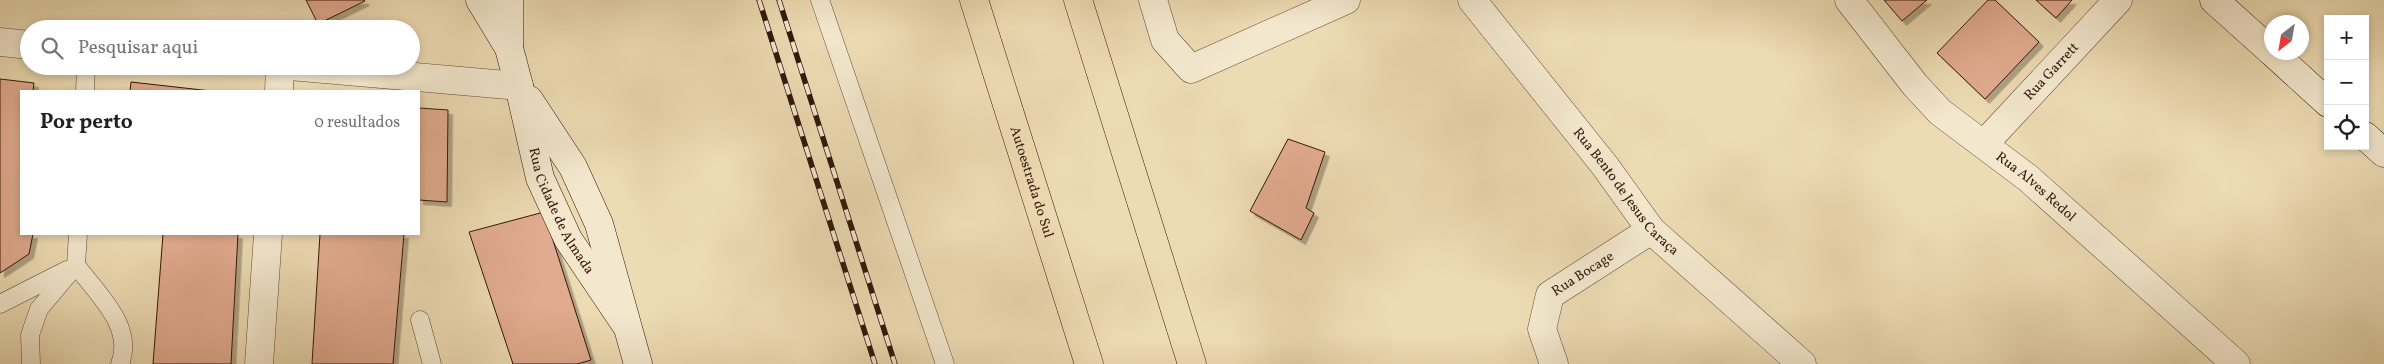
<!DOCTYPE html>
<html lang="pt">
<head>
<meta charset="utf-8">
<style>
  :root { --surface:#fff; --page:#f2f2f2; --text:#202124; --muted:#757577; --line:#e0e0e0 }
  body { margin:0; font-family:Vollkorn,serif; background:var(--page); color:var(--text) }
  .controls { position:absolute; right:15px; top:15px; display:grid; overflow:hidden; border-radius:0px; box-shadow:0 2px 8px #0003 }
  .controls button { width:45px; height:45px; display:grid; place-items:center; padding:0; border:0; border-bottom:1px solid var(--line); background:var(--surface); color:var(--text); font:25px sans-serif }
  .compass { position:absolute; left:2264px; top:15px; width:45px; height:45px; border-radius:50%; background:var(--surface); box-shadow:0 2px 8px #0003; rotate:211deg }
  .list { margin:0; padding:0; list-style:none }
  h2 { display:flex; justify-content:space-between; align-items:center; height:65px; margin:0; padding:0 20px; font-size:21px }
  h2 small { font-size:16px; font-weight:400; color:var(--muted) }
  .icon { flex:none; width:28px; height:28px; fill:none; stroke:currentColor; stroke-width:2; stroke-linecap:round; stroke-linejoin:round }
  .map { position:relative; flex:none; width:2384px; height:364px; overflow:hidden }
  .search { position:absolute; background:var(--surface); box-shadow:0 2px 8px #0003; left:20px; top:20px; width:400px; height:55px; display:flex; align-items:center; gap:12px; box-sizing:border-box; padding:0 18px; border-radius:28px; color:var(--muted); font-size:19px }
  .panel { position:absolute; background:var(--surface); box-shadow:0 2px 8px #0003; left:20px; top:90px; width:400px; height:145px; border-radius:0px }
  .map>svg:first-child { display:block }
  .building { fill:#e1ab8f; stroke:#34160a; filter:url(#shadow) }
  .lines { fill:none; stroke-linecap:round; stroke-linejoin:round }
  .lane-casing { stroke:#624734; stroke-width:19 }
  .street-casing { stroke:#624734; stroke-width:29 }
  .secondary-casing { stroke:#34160a; stroke-width:29 }
  .highway-casing { stroke:#34160a; stroke-width:29 }
  .lane { stroke:#f3e8ce; stroke-width:18 }
  .street { stroke:#f3e8ce; stroke-width:28 }
  .secondary { stroke:#f3e8ce; stroke-width:28 }
  .highway { stroke:#eddbb3; stroke-width:28 }
  .rail-casing { stroke:#34160a; stroke-width:5.5 }
  .rail { stroke:#f3e8ce; stroke-width:4; stroke-dasharray:11; stroke-linecap:butt }
  .labels { text-anchor:middle; dominant-baseline:central; stroke-width:4.5; stroke-linejoin:round; paint-order:stroke }
  .street-label { font-size:14px; fill:#34160a; stroke:#f3e8ce }
</style>
</head>
<body>
<div class="map">
<svg width="2384" height="364" viewBox="0 0 2384 364">
  <defs>
    <filter id="shadow"><feDropShadow dx="4.5" dy="4.5" stdDeviation="0" flood-color="#0004"/></filter>
  </defs>
  <rect width="100%" height="100%" fill="#eddbb3"/>
  <filter id="stains"><feTurbulence type="fractalNoise" baseFrequency=".004" numOctaves="4"/><feColorMatrix values="0 0 0 0 .2 0 0 0 0 .09 0 0 0 0 .02 0 0 0 .5 -.17"/></filter>
  <radialGradient id="worn" r=".72"><stop offset=".6" stop-color="#630" stop-opacity="0"/><stop offset="1" stop-color="#630" stop-opacity=".3"/></radialGradient>
  <!-- building -->
  <g class="building">
    <polygon points="306,0 364,0 365,1 318,24"/>
    <polygon points="1884,0 1927,0 1902,21"/>
    <polygon points="1988,0 1995,0 2039,42 1985,99 1937,53"/>
    <polygon points="2036,0 2072,0 2056,18"/>
    <polygon points="0,79 34,83 33,91 21,91 21,234 33,234 29,254 0,273"/>
    <polygon points="131,82 211,91 130,91"/>
    <polygon points="419,108 448,110 447,202 419,200"/>
    <polygon points="1288,139 1325,152 1306,208 1314,213 1301,240 1250,211"/>
    <polygon points="544,212 591,360 577,364 513,364 469,232"/>
    <polygon points="163,234 238,234 231,364 153,364"/>
    <polygon points="320,234 404,234 393,364 312,364"/>
  </g>
  <g class="lines">
    <defs>
      <g id="lane">
        <polyline points="820,0 945,364"/>
        <polyline points="85,91 86,66"/>
        <path d="M76,265C96,293 135,326 120,364"/>
        <polyline points="0,304 67,270"/>
        <polyline points="420,320 432,364"/>
        <polyline points="31,364 30,335 39,309 76,265 78,234"/>
      </g>
      <g id="street">
        <polyline points="1153,0 1165,40 1191,69 1346,0"/>
        <path id="s1" d="M1472,0L1605,166L1651,230L1802,364"/>
        <path id="s2" d="M1849,0L1915,85L1940,112L2028,178L2236,364"/>
        <polyline points="0,42 29,45"/>
        <polyline points="290,66 519,86"/>
        <polyline points="279,91 280,66"/>
        <path id="s3" d="M1984,144L2118,0"/>
        <polyline points="259,364 268,234"/>
        <path id="s4" d="M1554,364L1542,329L1550,295L1651,230"/>
      </g>
      <g id="secondary">
        <path id="s5" d="M480,0L509,48L519,86L540,178L568,239L626,325"/>
        <polyline points="2214,0 2272,52"/>
        <polyline points="509,48 509,0"/>
        <polyline points="2272,52 2328,103"/>
        <polyline points="529,100 573,167 599,224 638,364"/>
        <polyline points="2365,136 2384,153"/>
      </g>
      <g id="highway">
        <path id="s6" d="M974,0L1089,364"/>
        <polyline points="1078,0 1192,364"/>
      </g>
    </defs>
    <!-- lane casing -->
    <use href="#lane" class="lane-casing"/>
    <!-- street casing -->
    <use href="#street" class="street-casing"/>
    <!-- secondary casing -->
    <use href="#secondary" class="secondary-casing"/>
    <!-- highway casing -->
    <use href="#highway" class="highway-casing"/>
    <!-- lane -->
    <use href="#lane" class="lane"/>
    <!-- street -->
    <use href="#street" class="street"/>
    <!-- secondary -->
    <use href="#secondary" class="secondary"/>
    <!-- highway -->
    <use href="#highway" class="highway"/>
    <defs>
      <g id="rail">
        <polyline points="759,0 875,364"/>
        <polyline points="779,0 895,364"/>
      </g>
    </defs>
    <!-- rail casing -->
    <use href="#rail" class="rail-casing"/>
    <!-- rail -->
    <use href="#rail" class="rail"/>
  </g>
  <g class="labels">
    <!-- street labels -->
    <g class="street-label">
      <text stroke="none"><textPath href="#s3" startOffset="99">Rua Garrett</textPath></text>
      <text stroke="none"><textPath href="#s6" startOffset="191">Autoestrada do Sul</textPath></text>
      <text stroke="none"><textPath href="#s2" startOffset="266">Rua Alves Redol</textPath></text>
      <text stroke="none"><textPath href="#s1" startOffset="246">Rua Bento de Jesus Caraça</textPath></text>
      <text stroke="none"><textPath href="#s5" startOffset="228">Rua Cidade de Almada</textPath></text>
      <text stroke="none"><textPath href="#s4" startOffset="111">Rua Bocage</textPath></text>
    </g>
  </g>
  <rect width="100%" height="100%" filter="url(#stains)"/>
  <rect width="100%" height="100%" fill="url(#worn)"/>
</svg>
<div class="controls">
<button>+</button>
<button>−</button>
<button><svg class="icon" aria-label="locate" viewBox="0 0 24 24"><circle cx="12" cy="12" r="6"/><path d="M12 2v4M12 18v4M2 12h4M18 12h4"/></svg></button>
</div>
<svg class="compass" viewBox="-18 -18 36 36"><path d="M0-13l5 13h-10z" fill="#e53935"/><path d="M0 13l5-13h-10z" fill="#757577"/></svg>
<div class="search"><svg class="icon" aria-label="search" viewBox="0 0 24 24"><circle cx="10" cy="10" r="6"/><path d="M15 15l6 6"/></svg>Pesquisar aqui</div>
<section class="panel">
<h2>Por perto<small>0 resultados</small></h2>
<ul class="list">
</ul>
</section>
</div>
</body>
</html>
